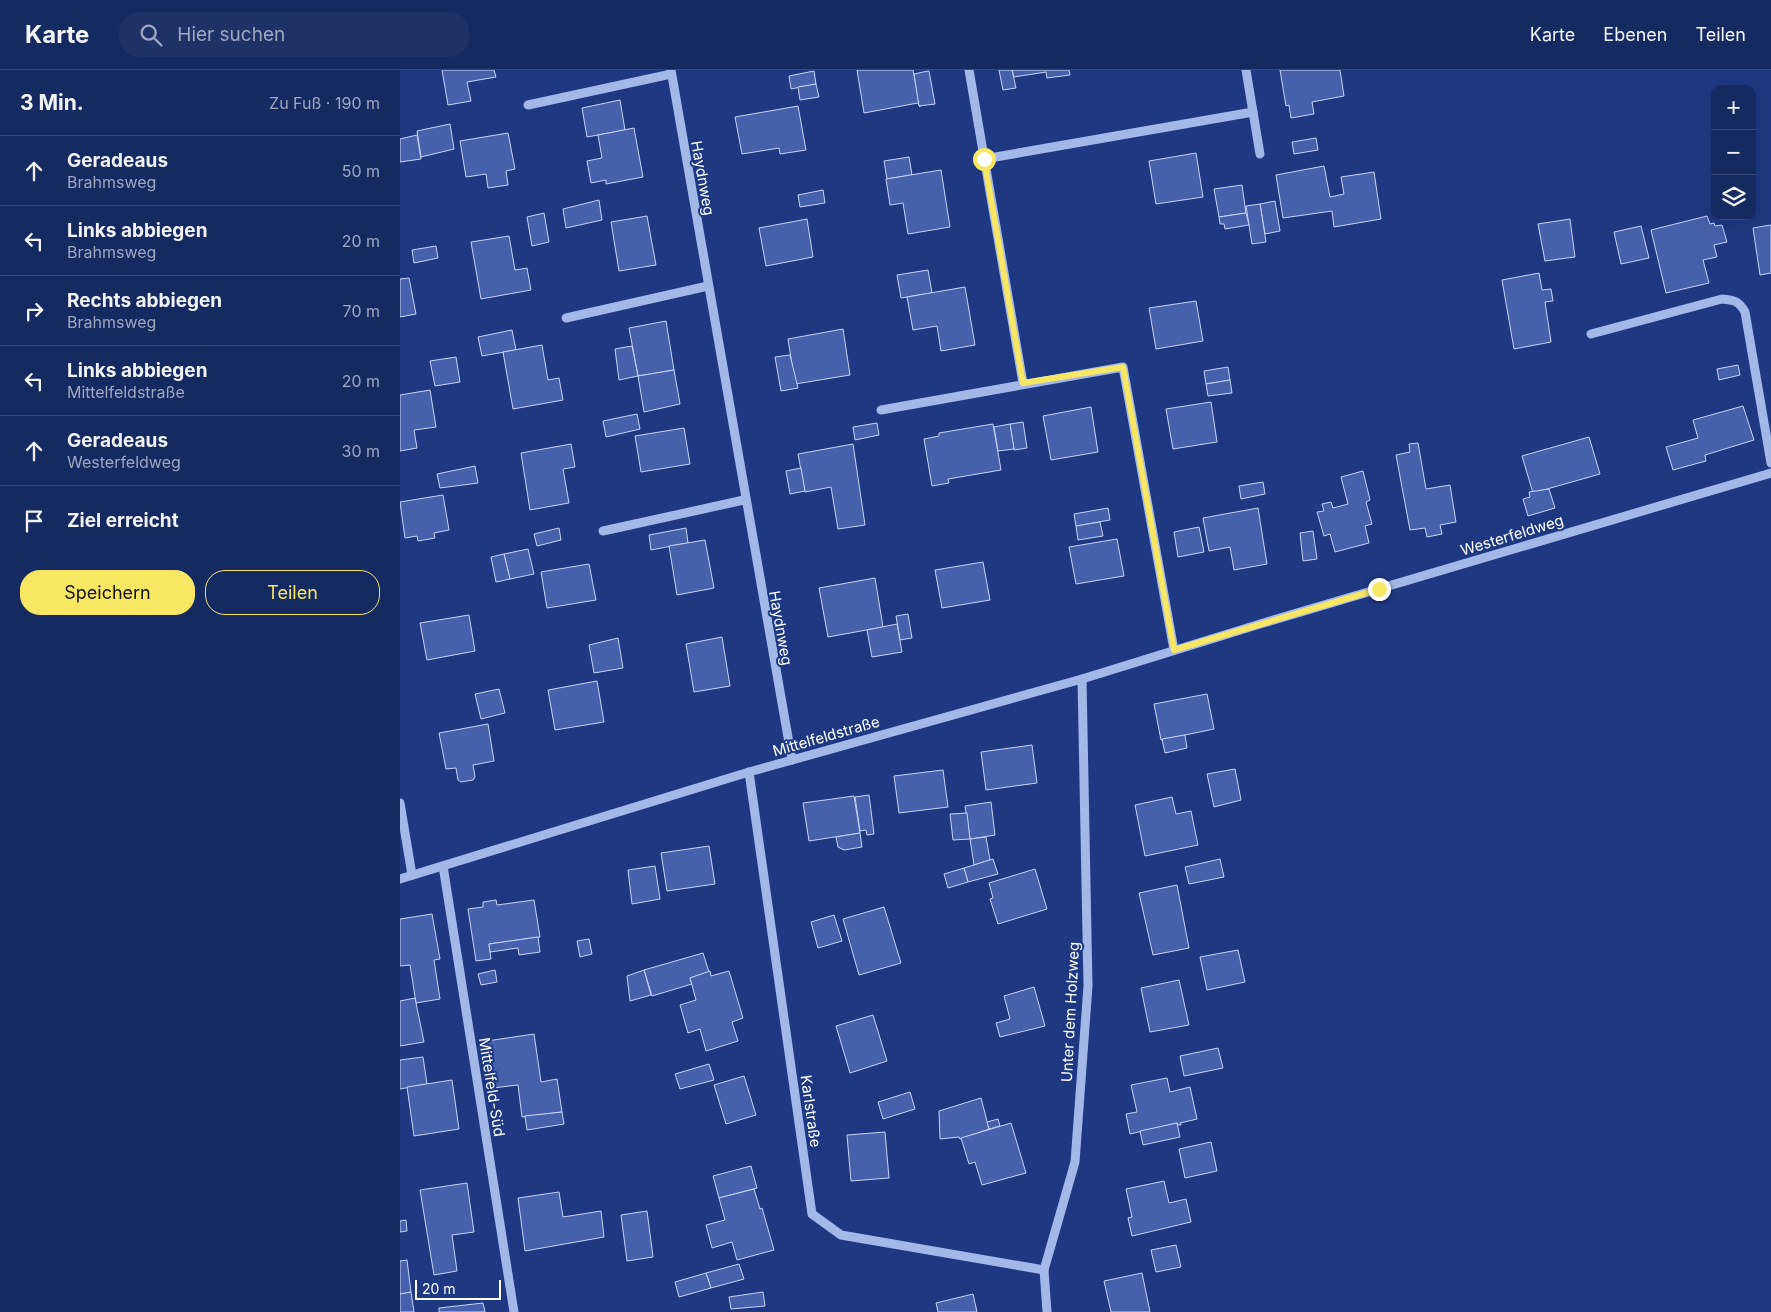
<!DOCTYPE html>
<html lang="de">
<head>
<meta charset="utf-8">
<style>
  :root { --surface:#162a62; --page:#1f3268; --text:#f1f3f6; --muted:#9ea7be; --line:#354677; --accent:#f8e762 }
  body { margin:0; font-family:Inter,sans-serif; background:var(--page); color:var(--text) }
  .controls { position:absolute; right:15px; top:15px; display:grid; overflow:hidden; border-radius:10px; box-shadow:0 5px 20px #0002 }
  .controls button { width:45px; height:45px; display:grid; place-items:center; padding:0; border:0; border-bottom:1px solid var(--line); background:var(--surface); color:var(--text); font:25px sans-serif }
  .scale { position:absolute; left:15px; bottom:12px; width:86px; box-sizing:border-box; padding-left:5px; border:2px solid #fff; border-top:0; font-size:14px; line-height:18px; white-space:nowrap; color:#fff; -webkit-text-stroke:4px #1e3882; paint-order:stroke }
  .stop { position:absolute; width:15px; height:15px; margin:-11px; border:4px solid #f8e762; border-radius:50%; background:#fff }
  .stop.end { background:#f8e762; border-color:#fff; box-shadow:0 1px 5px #0008 }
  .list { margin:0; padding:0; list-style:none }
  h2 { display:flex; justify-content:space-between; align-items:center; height:65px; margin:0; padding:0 20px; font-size:21px }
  h2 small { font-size:16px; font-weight:400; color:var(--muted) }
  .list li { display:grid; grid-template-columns:32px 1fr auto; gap:15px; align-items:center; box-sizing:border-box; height:70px; padding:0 20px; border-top:1px solid var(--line) }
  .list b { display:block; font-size:19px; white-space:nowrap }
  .list p { margin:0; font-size:16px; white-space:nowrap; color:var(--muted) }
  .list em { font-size:16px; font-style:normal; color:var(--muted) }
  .actions { display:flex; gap:10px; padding:15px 20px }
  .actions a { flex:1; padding:11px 0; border:1px solid var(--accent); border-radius:20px; text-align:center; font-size:18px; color:var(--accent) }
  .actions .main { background:var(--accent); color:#111 }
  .icon { flex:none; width:28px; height:28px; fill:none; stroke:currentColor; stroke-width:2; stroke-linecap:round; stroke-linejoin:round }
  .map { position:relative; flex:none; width:1371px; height:1242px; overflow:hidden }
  header { display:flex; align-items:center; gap:30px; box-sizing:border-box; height:70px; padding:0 25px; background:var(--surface); border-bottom:1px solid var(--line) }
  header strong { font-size:24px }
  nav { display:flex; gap:28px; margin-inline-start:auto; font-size:18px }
  .search { width:350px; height:45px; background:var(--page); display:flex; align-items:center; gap:12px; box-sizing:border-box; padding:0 18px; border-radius:20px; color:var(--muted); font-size:19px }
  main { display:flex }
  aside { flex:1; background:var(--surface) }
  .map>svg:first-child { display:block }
  .building { fill:#4661ab; stroke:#c8d5f7 }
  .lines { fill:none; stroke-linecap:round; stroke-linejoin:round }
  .minor { stroke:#a3b7e9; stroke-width:9 }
  .route { stroke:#f8e762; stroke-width:6 }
  .labels { text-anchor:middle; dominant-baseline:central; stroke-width:4; stroke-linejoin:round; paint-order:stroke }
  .street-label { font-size:15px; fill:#fff; stroke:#1e3882 }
</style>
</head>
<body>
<header>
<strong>Karte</strong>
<div class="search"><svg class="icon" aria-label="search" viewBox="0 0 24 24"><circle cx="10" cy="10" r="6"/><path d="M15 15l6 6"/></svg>Hier suchen</div>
<nav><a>Karte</a><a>Ebenen</a><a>Teilen</a></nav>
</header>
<main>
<aside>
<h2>3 Min.<small>Zu Fuß · 190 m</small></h2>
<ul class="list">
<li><svg class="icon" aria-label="ahead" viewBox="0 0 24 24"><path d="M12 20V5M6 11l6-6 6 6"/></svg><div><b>Geradeaus</b><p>Brahmsweg</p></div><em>50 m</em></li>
<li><svg class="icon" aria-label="left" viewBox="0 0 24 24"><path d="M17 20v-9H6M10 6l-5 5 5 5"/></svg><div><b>Links abbiegen</b><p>Brahmsweg</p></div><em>20 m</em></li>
<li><svg class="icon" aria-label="right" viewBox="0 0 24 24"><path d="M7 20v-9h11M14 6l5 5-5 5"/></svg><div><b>Rechts abbiegen</b><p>Brahmsweg</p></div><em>70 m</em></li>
<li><svg class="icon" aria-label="left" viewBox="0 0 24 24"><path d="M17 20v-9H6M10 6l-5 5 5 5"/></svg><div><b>Links abbiegen</b><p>Mittelfeldstraße</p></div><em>20 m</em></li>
<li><svg class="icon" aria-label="ahead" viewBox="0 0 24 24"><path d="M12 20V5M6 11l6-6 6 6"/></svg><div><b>Geradeaus</b><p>Westerfeldweg</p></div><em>30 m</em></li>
<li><svg class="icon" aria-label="arrive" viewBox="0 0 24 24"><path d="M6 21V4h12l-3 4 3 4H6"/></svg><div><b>Ziel erreicht</b></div></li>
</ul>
<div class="actions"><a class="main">Speichern</a><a>Teilen</a></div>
</aside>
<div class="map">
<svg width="1371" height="1242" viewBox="0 0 1371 1242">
  <rect width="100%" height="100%" fill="#1e3882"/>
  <!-- building -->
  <g class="building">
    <polygon points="42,0 94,0 96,7 67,12 71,31 48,35"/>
    <polygon points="457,0 513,0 520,37 518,33 464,43"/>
    <polygon points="599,0 612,0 616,18 603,20"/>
    <polygon points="612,0 669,0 670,5 647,8 646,2 614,7"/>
    <polygon points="880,0 940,0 944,26 912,32 914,44 891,48 889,35 886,36"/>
    <polygon points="414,1 416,14 391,19 389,6"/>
    <polygon points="528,1 529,1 535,34 519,36 514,4"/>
    <polygon points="416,14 419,27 400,30 398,17"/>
    <polygon points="220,30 225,60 187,67 182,38"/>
    <polygon points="398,36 406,80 380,84 379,78 342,84 335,47"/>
    <polygon points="50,54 54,79 21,87 17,61"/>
    <polygon points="234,58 243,107 206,114 206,110 191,113 187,91 202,88 198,65"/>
    <polygon points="108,63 115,99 106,101 108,115 88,118 86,104 66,107 60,71"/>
    <polygon points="17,65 21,89 0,92 0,69"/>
    <polygon points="916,68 918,80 894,84 892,72"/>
    <polygon points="796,83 803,127 756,134 749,91"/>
    <polygon points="509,87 512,105 487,109 484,91"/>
    <polygon points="924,96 930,127 944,124 941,107 974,102 981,149 934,157 932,141 883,148 876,105"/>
    <polygon points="541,100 550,157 508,164 503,133 490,135 486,109"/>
    <polygon points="842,115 846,143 819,147 814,119"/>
    <polygon points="423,120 425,133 400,137 398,125"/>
    <polygon points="199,130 202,150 166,158 163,139"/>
    <polygon points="875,131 880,161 865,164 860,134"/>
    <polygon points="860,134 866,172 852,174 846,136"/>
    <polygon points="144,143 149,172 132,176 127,147"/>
    <polygon points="846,143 849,155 825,159 824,154 820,154 819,147"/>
    <polygon points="247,146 256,195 219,201 211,152"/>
    <polygon points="1307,146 1310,154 1314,153 1315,156 1322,155 1327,172 1314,175 1317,187 1303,190 1309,213 1266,223 1251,160"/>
    <polygon points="407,149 413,187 366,196 359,158"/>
    <polygon points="1170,149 1175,187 1145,191 1138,154"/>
    <polygon points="1371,155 1371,203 1360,205 1353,158"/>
    <polygon points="1241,156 1249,188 1221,194 1214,162"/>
    <polygon points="109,166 115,200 127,198 131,220 81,229 71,172"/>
    <polygon points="36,176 38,188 14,193 12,180"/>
    <polygon points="528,200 532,223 501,228 497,205"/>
    <polygon points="1139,203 1142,220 1151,219 1153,231 1145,232 1151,272 1114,279 1102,210"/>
    <polygon points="9,208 16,244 0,247 0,209"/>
    <polygon points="565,217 575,275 541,281 537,256 513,260 507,227"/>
    <polygon points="796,231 803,271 756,279 749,238"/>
    <polygon points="266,251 274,300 238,306 229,258"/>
    <polygon points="443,259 450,305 395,314 388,269"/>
    <polygon points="112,260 116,280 82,286 78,267"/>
    <polygon points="142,275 148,310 159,308 163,330 113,339 103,282"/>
    <polygon points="232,276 238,306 219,310 215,279"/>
    <polygon points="390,285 398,318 381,321 375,287"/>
    <polygon points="56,287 60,312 35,316 30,291"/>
    <polygon points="1338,295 1340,305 1319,310 1317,299"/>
    <polygon points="828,297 830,310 806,314 804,301"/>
    <polygon points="274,300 280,334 244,342 238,306"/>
    <polygon points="830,310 832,323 808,326 806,314"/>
    <polygon points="30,320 36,357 14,360 17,378 0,381 0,325"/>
    <polygon points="811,332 817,372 773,379 766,339"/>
    <polygon points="1343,336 1354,370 1305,385 1306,391 1273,400 1266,377 1298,368 1293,350"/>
    <polygon points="691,337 698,382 651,390 643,346"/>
    <polygon points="237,344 240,359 206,367 203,351"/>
    <polygon points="623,352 627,378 614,380 610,354"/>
    <polygon points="477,353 479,365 455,370 453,357"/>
    <polygon points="593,354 601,400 548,409 549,413 532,416 524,369 539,366 539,363"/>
    <polygon points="610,354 614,379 598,381 594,357"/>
    <polygon points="284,358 290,394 241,402 235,366"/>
    <polygon points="1189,367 1200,404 1133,423 1122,386"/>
    <polygon points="1018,373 1026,419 1050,415 1056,452 1040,455 1042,464 1027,467 1025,458 1010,460 996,385 1010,382 1009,374"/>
    <polygon points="171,374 175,397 163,399 169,433 130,440 121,383"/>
    <polygon points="453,374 465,455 438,459 431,417 405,422 398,384"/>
    <polygon points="75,396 78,413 40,418 37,404"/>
    <polygon points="401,398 405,421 390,424 386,401"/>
    <polygon points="963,401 970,430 966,432 972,454 965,456 969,473 935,482 930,464 924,466 917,442 924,441 922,434 931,432 933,438 948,434 941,407"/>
    <polygon points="863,412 865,424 841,429 839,416"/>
    <polygon points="1149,419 1155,438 1128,446 1123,429 1130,427 1129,422"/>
    <polygon points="43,425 49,460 34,463 35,468 18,471 17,466 5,468 0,432"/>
    <polygon points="708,438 710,450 676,456 674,444"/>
    <polygon points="858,438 867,494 834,500 830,477 809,481 803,448"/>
    <polygon points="700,452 703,466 678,470 676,456"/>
    <polygon points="799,457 804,482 778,487 774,462"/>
    <polygon points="159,458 161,470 137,476 134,464"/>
    <polygon points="286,458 288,473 251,480 249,465"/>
    <polygon points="913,461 917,489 903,491 900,463"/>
    <polygon points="717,469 724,506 676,514 669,477"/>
    <polygon points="305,470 314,518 277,525 269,476"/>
    <polygon points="128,479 134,504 110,509 104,484"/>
    <polygon points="104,484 110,509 96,512 91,487"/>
    <polygon points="583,492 590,530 542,538 535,500"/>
    <polygon points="189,494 196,530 147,538 141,502"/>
    <polygon points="475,508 483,557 428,567 419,518"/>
    <polygon points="508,544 512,568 500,570 496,546"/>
    <polygon points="69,545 75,581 27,590 20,553"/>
    <polygon points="497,554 502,582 472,587 467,560"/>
    <polygon points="322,567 330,616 294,622 286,574"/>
    <polygon points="218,568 223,598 194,603 189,575"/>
    <polygon points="197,611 204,652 155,660 148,620"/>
    <polygon points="99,619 105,643 81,649 75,624"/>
    <polygon points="807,624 814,659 761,670 754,634"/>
    <polygon points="88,654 94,691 73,695 75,707 73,710 61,712 58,710 56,698 46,699 39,663"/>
    <polygon points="785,665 787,678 765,683 762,669"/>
    <polygon points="632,675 637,713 586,720 581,682"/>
    <polygon points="835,699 841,730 814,737 807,704"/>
    <polygon points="543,700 548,737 499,743 494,706"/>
    <polygon points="469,725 474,764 467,765 466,760 460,761 455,727"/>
    <polygon points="454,726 460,763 409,771 403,733"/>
    <polygon points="772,727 776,744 791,741 798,775 745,786 735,735"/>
    <polygon points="591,732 595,765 570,769 565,736"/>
    <polygon points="567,743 570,769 553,770 550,744"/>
    <polygon points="460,763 462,777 444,780 438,777 436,767"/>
    <polygon points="586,767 590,790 574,795 570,769"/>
    <polygon points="309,776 315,814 267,821 261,783"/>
    <polygon points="593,789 598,804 568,812 564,798"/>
    <polygon points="820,789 824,807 789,814 785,797"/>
    <polygon points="255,796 260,829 232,834 228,800"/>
    <polygon points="564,798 568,812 548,818 544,804"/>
    <polygon points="635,799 647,839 598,854 590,829 593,828 589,813"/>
    <polygon points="777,815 789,878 753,885 739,823"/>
    <polygon points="96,830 97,835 134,830 140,867 89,874 91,889 76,891 68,839 83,837 83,832"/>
    <polygon points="484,837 501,893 459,905 443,849"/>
    <polygon points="32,844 40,889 34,890 40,929 16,933 10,895 0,896 0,849"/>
    <polygon points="434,845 442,871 418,878 411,852"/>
    <polygon points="138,867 140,882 119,885 118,878 90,882 89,874"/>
    <polygon points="189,869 192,884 180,887 177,871"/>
    <polygon points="838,880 845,912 807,920 800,887"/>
    <polygon points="303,883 309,902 290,908 292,914 252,926 244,900"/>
    <polygon points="95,900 97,912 81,915 78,904"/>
    <polygon points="244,900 251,925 230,931 227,906"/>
    <polygon points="310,901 311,906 329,901 343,948 332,952 338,971 306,981 300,959 288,963 280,935 296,930 290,908"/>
    <polygon points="779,910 789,955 750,962 741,918"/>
    <polygon points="634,917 645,956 600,967 596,953 610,949 604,926"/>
    <polygon points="15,928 24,972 0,976 0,931"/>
    <polygon points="473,945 487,991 450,1003 436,956"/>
    <polygon points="134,964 141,1012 157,1009 162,1042 122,1047 118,1015 93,1018 87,971"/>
    <polygon points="818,978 823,998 784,1006 780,986"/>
    <polygon points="23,987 27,1014 0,1019 0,990"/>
    <polygon points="309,994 314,1010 280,1019 275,1004"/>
    <polygon points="344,1006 356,1045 326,1054 314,1015"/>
    <polygon points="767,1008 770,1022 790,1017 797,1049 780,1053 781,1055 778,1055 777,1053 730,1064 726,1044 737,1042 731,1015"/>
    <polygon points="52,1010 59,1059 14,1066 7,1017"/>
    <polygon points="510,1022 515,1039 483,1049 478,1032"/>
    <polygon points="581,1028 589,1059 560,1069 559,1067 540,1069 539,1041"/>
    <polygon points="162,1042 164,1054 127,1060 125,1046"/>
    <polygon points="598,1049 600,1056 589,1059 587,1052"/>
    <polygon points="611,1053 626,1103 582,1115 575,1092 569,1094 561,1068"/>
    <polygon points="777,1053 780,1067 743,1075 740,1061"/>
    <polygon points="485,1062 489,1108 451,1111 447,1065"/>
    <polygon points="811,1072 817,1101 785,1108 779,1079"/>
    <polygon points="351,1096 357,1118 319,1128 313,1106"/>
    <polygon points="764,1111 769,1133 786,1129 791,1152 732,1166 728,1148 732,1147 726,1119"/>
    <polygon points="67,1113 74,1162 52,1165 57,1201 34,1205 20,1120"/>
    <polygon points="354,1119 360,1139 362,1138 374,1180 337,1190 332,1172 312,1178 306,1155 325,1150 319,1128"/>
    <polygon points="159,1122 163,1147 201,1141 204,1167 125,1181 118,1128"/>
    <polygon points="247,1141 253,1187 227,1191 221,1145"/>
    <polygon points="6,1150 7,1161 0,1162 0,1151"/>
    <polygon points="776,1175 781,1197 756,1202 751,1180"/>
    <polygon points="7,1190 11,1222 0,1224 0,1191"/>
    <polygon points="339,1194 344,1209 311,1218 306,1203"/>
    <polygon points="306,1203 311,1218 279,1227 275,1212"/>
    <polygon points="742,1203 750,1242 711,1242 704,1211"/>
    <polygon points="11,1222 14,1242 0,1242 0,1224"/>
    <polygon points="363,1222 365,1236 331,1239 329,1227"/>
    <polygon points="573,1224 577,1242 538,1242 536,1233"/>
    <polygon points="83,1233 85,1242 39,1242 39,1238"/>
  </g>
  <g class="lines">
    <!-- minor -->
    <g class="minor">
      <polyline points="271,0 392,690"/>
      <polyline points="569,0 623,313"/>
      <polyline points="846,0 860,84"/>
      <polyline points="128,35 271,4"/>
      <polyline points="584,89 853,42"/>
      <polyline points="166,248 308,216"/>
      <path d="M1191,264L1322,229C1334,230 1339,231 1345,242L1371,393"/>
      <polyline points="481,340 723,297 774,580"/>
      <polyline points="203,461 344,430"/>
      <polyline points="349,702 412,1144 441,1165 644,1200"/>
      <polyline points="0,733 12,805"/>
      <polyline points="43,796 114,1242"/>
      <polyline points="0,809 349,702 682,609 860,554 1371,403"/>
      <polyline points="647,1242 644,1200 675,1092 688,916 682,609"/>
    </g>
  </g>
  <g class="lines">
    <!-- route -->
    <polyline class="route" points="584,89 623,313 723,297 774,580 979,519"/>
  </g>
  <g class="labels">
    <!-- street labels -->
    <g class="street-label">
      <text transform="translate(303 108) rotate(80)">Haydnweg</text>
      <text transform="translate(1112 465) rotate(-17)">Westerfeldweg</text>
      <text transform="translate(381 558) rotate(80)">Haydnweg</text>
      <text transform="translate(426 666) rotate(-16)">Mittelfeldstraße</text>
      <text transform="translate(670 942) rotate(-87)">Unter dem Holzweg</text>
      <text transform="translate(92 1017) rotate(81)">Mittelfeld-Süd</text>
      <text transform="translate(411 1041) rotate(82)">Karlstraße</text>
    </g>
  </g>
</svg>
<div class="controls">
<button>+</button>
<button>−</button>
<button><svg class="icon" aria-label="layers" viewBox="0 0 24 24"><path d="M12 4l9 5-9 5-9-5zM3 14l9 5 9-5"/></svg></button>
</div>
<div class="scale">20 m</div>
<div class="stop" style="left:584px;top:89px"></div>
<div class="stop end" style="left:979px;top:519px"></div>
</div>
</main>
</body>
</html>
